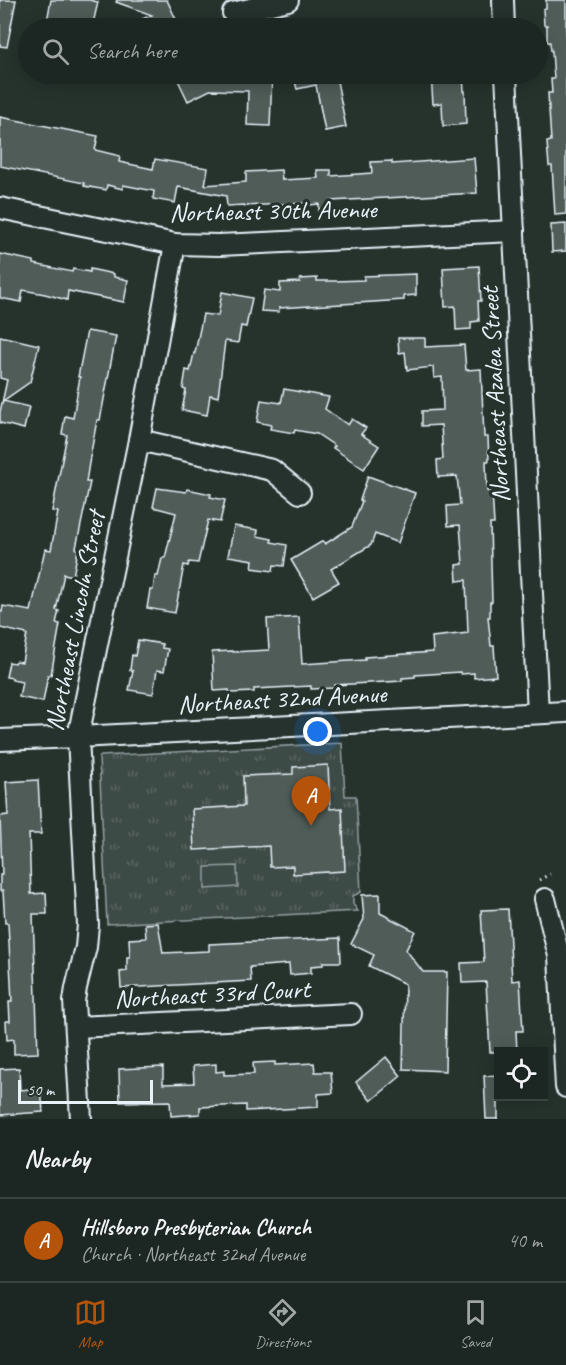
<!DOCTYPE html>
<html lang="en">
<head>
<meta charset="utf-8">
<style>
  :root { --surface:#1c2622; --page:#29322f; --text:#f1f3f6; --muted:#a0a5a5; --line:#3a4340; --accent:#b45309 }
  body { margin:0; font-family:Caveat,sans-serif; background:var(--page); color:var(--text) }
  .controls { position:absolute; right:18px; bottom:18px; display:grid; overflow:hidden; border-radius:0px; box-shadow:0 3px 15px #0003 }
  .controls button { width:54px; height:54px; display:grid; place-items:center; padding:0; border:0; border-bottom:2px solid var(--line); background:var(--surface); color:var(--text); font:30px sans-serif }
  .scale { position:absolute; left:18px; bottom:15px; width:135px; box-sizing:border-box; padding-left:6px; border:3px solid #e8f1f8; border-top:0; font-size:16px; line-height:21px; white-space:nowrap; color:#e8f1f8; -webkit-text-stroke:4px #26332d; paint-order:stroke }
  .you { position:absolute; left:318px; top:732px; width:21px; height:21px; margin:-15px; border:4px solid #fff; border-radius:50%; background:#1a73e8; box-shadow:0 0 0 9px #1a73e833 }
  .badge { display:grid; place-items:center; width:39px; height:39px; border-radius:50%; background:var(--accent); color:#fff; font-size:20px; font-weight:700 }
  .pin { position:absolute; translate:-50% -50px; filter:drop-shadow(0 2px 3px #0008) }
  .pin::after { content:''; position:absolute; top:32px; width:21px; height:18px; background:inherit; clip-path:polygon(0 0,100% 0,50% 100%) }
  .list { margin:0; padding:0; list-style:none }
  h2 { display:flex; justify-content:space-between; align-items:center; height:78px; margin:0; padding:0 24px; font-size:26px }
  h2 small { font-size:20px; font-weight:400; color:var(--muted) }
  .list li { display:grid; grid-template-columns:39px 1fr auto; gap:18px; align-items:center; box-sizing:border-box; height:84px; padding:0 24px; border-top:2px solid var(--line) }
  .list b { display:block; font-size:22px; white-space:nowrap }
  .list p { margin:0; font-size:20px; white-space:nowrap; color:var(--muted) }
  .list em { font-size:20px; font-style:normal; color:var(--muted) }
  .icon { flex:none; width:33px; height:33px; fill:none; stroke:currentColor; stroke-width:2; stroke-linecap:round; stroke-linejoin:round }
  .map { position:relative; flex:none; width:566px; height:1119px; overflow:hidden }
  .search { position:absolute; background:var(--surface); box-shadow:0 3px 15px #0003; left:18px; right:18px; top:18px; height:66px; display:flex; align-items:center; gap:15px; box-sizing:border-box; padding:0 21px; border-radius:33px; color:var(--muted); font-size:22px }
  .sheet { height:162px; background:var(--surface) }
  nav { display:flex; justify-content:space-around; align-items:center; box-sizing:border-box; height:84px; border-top:2px solid var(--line); background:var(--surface); font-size:16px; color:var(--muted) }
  nav a { display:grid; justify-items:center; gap:3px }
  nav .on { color:var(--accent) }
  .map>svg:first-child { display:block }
  .grass { fill:url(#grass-tufts); stroke:#939ea0; stroke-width:1.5 }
  .green { fill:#3e4b47; stroke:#939ea0; stroke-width:1.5 }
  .building { fill:#505c59; stroke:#e8f1f8; stroke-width:1.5 }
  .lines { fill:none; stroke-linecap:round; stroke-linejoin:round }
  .street-casing { stroke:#e8f1f8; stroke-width:24 }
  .path { stroke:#e8f1f8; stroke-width:3; stroke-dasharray:1.5 4.5; stroke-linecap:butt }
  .street { stroke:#26332d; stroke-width:20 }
  .labels { text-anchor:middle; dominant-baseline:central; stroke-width:6; stroke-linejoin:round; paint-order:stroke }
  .street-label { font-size:26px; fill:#e8f1f8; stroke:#26332d }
</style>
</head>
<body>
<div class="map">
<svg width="566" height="1119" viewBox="0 0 566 1119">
  <defs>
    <pattern id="grass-tufts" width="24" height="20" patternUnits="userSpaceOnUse" patternTransform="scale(1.5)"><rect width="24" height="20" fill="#3e4b47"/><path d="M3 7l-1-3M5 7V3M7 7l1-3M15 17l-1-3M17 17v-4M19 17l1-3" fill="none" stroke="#5a6562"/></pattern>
  </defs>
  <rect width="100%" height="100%" fill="#26332d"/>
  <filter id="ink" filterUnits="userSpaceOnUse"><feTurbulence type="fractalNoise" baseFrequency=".0167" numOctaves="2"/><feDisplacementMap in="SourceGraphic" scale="12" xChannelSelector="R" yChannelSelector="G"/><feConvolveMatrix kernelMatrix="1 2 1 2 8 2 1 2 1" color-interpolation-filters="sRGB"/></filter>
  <g filter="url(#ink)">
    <!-- grass -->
    <polygon class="grass" points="342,743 345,796 356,796 361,892 353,896 353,904 358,911 107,924 99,758 101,756"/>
    <!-- green -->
    <polygon class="green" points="237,866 238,887 205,889 205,867"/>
    <!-- building -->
    <g class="building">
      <polygon points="0,0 16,0 7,47 0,46"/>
      <polygon points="51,0 89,0 98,2 92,28 64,28 52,26 53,22 47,21"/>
      <polygon points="117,0 167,0 180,28 121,28 152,15 116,2"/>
      <polygon points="546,0 566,0 566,214 555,215 552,166 549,166 547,142 551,141 548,93 552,93 551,79 554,79 552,51 551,51 550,42 547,42 547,25 544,25 543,9 546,8"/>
      <polygon points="175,74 272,74 270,126 247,125 248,91 210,90 188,101"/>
      <polygon points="293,74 341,74 341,80 337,81 346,127 325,131 316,85 297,89"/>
      <polygon points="431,74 463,74 464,91 465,91 466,124 443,126 442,103 433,104"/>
      <polygon points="0,117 98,136 95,150 120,156 119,162 153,169 155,159 208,168 205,185 246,182 246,172 281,170 282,180 318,178 317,170 331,170 331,176 372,173 371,162 392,161 392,164 474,158 477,193 331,201 331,211 319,212 319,204 309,205 309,203 244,206 244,205 227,206 226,196 178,187 175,203 153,199 154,191 123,185 123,189 107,185 106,190 84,186 84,183 0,166"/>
      <polygon points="566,224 566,251 552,252 551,225"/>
      <polygon points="0,254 34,261 34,264 72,272 73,269 90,272 90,269 114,274 114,277 128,280 124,302 68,291 67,300 45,294 23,290 21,302 0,298"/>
      <polygon points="479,266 481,301 478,301 479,321 471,322 471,329 456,330 455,306 445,307 443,268"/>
      <polygon points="416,274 416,295 404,296 404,300 279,308 279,312 261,311 264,290 280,292 280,283 300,282 300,279 317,278 317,281 335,281 364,280 364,276"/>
      <polygon points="222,292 252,298 246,327 241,326 238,343 225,341 218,397 210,395 207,415 182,410 186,390 183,389 186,370 190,371 194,353 195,353 203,314 218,316"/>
      <polygon points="87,331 116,336 100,420 97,420 89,463 86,482 90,482 76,548 78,550 73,576 64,574 56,610 59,611 56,623 60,624 51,675 48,675 43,702 19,697 22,682 12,680 12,678 6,677 9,662 15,663 16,661 22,662 27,634 0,628 0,611 2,612 3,606 31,611 45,549 51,550 58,512 52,511 67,435 62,434 65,416 73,418 80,377 78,377"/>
      <polygon points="0,336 39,345 30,382 3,401 29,407 24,429 0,423 0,412 7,380 0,378"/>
      <polygon points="398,338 425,338 425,347 464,345 466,370 481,369 484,437 488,437 489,461 486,461 487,491 492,490 494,524 490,524 492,602 490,602 490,617 488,617 491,646 494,646 496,676 474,678 474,673 461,674 460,672 415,675 415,677 402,678 402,681 335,685 335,688 311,689 311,686 254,689 254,692 230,693 229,690 214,691 212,652 232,651 233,652 269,650 267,619 299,617 302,664 365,660 365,657 433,652 432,637 468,633 466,580 457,581 456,565 463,564 460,525 448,526 447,506 460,505 457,476 438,477 437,460 443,459 441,425 422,426 422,411 443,410 442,377 434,378 433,367 407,370 405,352 399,353"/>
      <polygon points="284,389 329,397 325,409 348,425 352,419 366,428 361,434 379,446 364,469 333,448 335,446 317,434 295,430 294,433 270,429 271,425 257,422 261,400 281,403"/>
      <polygon points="368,476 415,493 398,543 375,534 371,545 331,569 339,582 313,597 291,560 323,541 325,544 352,527 362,501 360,500"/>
      <polygon points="157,488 186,492 187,489 211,494 210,497 225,500 220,522 208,520 198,563 189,562 188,566 184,565 175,613 147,608 150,590 153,590 155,576 158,576 162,558 165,558 176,513 153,507"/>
      <polygon points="234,526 258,530 257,536 272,539 271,542 287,545 284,566 274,565 273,571 252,568 253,560 228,556"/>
      <polygon points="138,640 162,644 162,648 168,649 164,671 157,670 153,694 129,690 133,671 130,670 132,655 135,656"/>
      <polygon points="328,765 330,809 342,808 345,871 293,874 293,866 270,867 269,846 194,850 192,809 244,806 243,776 293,774 293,767"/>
      <polygon points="38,780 41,834 29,834 31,894 46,893 47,914 33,914 38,1053 14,1054 14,1039 7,1040 6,1021 10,1021 9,1002 12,1002 8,923 5,923 3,891 0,891 0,875 2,875 0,816 8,815 6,782"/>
      <polygon points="380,894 380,913 415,931 406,950 423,972 447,972 445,1071 403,1069 405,984 369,966 374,955 351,944 364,919 362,895"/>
      <polygon points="508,909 512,981 520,980 523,1031 516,1031 517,1052 490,1052 486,982 462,983 461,963 484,962 481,910"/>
      <polygon points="158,923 163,953 209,951 209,944 340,938 341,962 323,962 323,965 311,966 311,973 290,975 289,964 250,967 251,981 121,988 120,972 127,971 127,957 130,957 129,939 146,938 145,924"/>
      <polygon points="386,1057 401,1076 371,1101 356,1082"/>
      <polygon points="275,1062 275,1065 314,1063 315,1072 331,1072 333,1093 318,1094 318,1107 246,1111 246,1105 200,1107 200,1114 171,1116 170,1101 120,1102 119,1069 163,1067 163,1084 194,1083 193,1066 216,1064 216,1072 224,1071 224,1075 254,1074 253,1063"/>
      <polygon points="19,1068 20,1090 41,1088 43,1112 0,1115 0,1069"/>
      <polygon points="498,1075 498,1119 486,1119 484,1076"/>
    </g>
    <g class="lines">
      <defs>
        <g id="street">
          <polyline points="503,0 504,28"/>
          <polyline points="233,13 288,0"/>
          <polyline points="506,74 538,713"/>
          <polyline points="0,208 175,244 219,245 514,231"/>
          <polyline points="139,440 272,470 300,493"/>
          <polyline points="0,740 78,737 566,712"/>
          <polyline points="545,899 559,956 566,1087"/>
          <polyline points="76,1027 351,1014"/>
          <polyline points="81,1119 74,1001 76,988 86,947 88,925 78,737 139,440 175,244"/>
        </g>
      </defs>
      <!-- street casing -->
      <use href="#street" class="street-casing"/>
      <!-- path -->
      <polyline class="path" points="539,880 550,874"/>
      <!-- street -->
      <use href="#street" class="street"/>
    </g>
  </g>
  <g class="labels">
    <!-- street labels -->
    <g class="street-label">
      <text transform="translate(273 211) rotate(-1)">Northeast 30th Avenue</text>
      <text transform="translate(495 395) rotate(-93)">Northeast Azalea Street</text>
      <text transform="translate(75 621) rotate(-79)">Northeast Lincoln Street</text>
      <text transform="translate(282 699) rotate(-3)">Northeast 32nd Avenue</text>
      <text transform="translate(212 994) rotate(-3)">Northeast 33rd Court</text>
    </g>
  </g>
</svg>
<div class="controls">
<button><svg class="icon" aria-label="locate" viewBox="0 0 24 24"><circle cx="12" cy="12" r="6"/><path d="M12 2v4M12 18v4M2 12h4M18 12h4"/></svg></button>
</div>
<div class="scale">50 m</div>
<div class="you"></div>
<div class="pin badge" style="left:311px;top:826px">A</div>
<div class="search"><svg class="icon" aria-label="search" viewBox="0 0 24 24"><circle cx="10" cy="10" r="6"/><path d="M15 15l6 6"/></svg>Search here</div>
</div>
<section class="sheet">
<h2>Nearby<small></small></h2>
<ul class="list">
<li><span class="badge">A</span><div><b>Hillsboro Presbyterian Church</b><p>Church · Northeast 32nd Avenue</p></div><em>40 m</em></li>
</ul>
</section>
<nav>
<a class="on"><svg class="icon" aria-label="map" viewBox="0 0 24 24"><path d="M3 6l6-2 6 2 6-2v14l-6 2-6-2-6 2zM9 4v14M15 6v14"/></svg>Map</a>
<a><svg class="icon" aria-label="directions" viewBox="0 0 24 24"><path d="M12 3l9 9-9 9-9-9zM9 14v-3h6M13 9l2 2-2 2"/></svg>Directions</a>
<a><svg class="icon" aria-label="saved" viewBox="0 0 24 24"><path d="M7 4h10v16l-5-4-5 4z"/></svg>Saved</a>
</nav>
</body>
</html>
